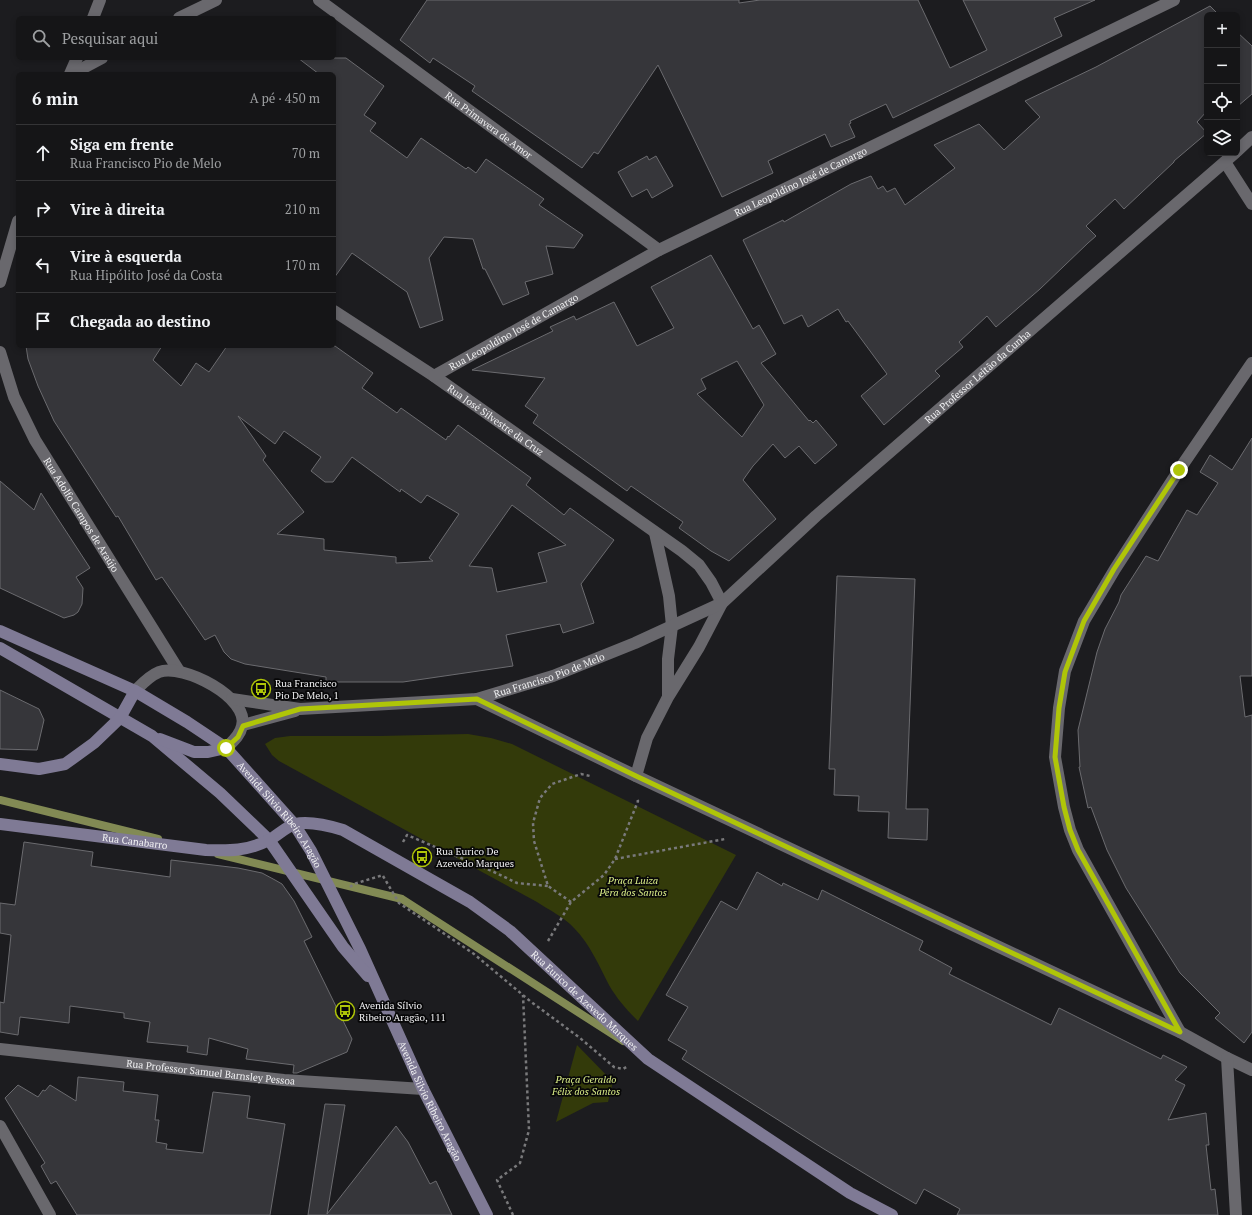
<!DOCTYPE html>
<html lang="pt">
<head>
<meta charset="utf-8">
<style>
  :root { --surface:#151517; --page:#1e1e20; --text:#f1f3f6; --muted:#9d9fa1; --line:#343436 }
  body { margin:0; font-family:"PT Serif",serif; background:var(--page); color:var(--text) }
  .controls { position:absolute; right:12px; top:12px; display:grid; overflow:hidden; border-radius:6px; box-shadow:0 2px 6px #0003 }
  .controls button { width:36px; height:36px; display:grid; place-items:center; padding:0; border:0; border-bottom:1px solid var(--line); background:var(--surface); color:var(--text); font:20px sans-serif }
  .stop { position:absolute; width:12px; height:12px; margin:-9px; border:3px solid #afc508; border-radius:50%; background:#fff }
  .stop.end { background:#afc508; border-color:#fff; box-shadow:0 1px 4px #0008 }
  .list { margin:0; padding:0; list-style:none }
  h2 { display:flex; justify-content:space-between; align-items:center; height:52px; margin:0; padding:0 16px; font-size:17px }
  h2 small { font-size:13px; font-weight:400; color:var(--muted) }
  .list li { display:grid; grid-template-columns:26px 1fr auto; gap:12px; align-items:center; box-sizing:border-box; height:56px; padding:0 16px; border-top:1px solid var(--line) }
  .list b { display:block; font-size:15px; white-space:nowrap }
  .list p { margin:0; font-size:13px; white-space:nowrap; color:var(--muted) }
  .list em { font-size:13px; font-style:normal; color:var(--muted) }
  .icon { flex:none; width:22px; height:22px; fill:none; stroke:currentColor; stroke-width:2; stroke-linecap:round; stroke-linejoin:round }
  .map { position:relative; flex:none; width:1252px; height:1215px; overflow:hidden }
  .search { position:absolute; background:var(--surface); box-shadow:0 2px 6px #0003; left:16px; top:16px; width:320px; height:44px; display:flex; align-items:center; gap:10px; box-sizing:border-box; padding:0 14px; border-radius:6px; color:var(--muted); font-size:15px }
  .panel { position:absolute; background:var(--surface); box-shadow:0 2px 6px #0003; left:16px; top:72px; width:320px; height:276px; border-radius:6px }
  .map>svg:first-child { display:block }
  .green { fill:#333a0a }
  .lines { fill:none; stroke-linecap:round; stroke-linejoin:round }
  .stream { stroke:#828a54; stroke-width:8 }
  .building { fill:#36363a; stroke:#6b6b6f; fill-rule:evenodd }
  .path { stroke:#79797b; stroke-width:2.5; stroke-dasharray:3 3; stroke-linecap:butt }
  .street { stroke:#69686d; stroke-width:12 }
  .secondary { stroke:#7f7a95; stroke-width:12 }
  .route { stroke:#afc508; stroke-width:5 }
  .labels { text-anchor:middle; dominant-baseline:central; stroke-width:3.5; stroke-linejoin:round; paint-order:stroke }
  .street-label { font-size:10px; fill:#f0f0f2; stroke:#070708 }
  .poi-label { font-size:10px; fill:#f0f0f2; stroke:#070708; text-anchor:start }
  .park-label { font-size:10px; font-style:italic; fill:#dbee88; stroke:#070708 }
</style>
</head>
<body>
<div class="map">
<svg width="1252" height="1215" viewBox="0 0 1252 1215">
  <rect width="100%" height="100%" fill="#1c1c1f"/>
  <!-- green -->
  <g class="green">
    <path d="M468,734L491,738L512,744L736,855L638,1021C627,1010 617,999 609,985C599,966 590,944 574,928C564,917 549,910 537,902L279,761L272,755L265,744L275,738L290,736H380Z"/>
    <polygon points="577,1045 613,1082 608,1102 593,1103 556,1122"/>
  </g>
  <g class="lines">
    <!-- stream -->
    <g class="stream">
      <polyline points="0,800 158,839"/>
      <polyline points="218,854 402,899 623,1041"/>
    </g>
  </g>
  <!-- building -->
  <g class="building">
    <polygon points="427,0 739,0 739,3 760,0 918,0 950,68 987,50 963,0 1095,0 1054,18 1062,36 893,118 886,104 850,121 851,123 849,124 855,137 831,147 825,134 768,161 773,173 722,197 658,65 598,154 594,152 582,168 472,91 475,86 433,58 430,63 400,40"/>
    <polygon points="1210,6 1219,15 1207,15 1207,111 1197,122 1207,133 1174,161 1174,162 1124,209 1115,199 1086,226 1096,236 1088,243 1040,289 996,327 987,316 959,342 963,347 935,371 940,376 884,425 861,396 887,374 848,321 846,322 838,309 808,327 802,315 784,324 743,240 783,220 784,222 851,184 871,176 878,189 883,186 887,192 895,188 905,205 955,168 934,145 979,124 1004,150 1040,117 1025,101 1096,67"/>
    <polygon points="1237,32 1252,46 1252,94 1238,106 1237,105"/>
    <polygon points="298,58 346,58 384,86 364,115 376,123 370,131 407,158 421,138 466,169 468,167 476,173 486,159 544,199 539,205 583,235 574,248 546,246 553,274 525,282 529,294 503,305 485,269 483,269 473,239 444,237 429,258 443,320 420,328 407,292 352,253 334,278 334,74 319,74"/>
    <polygon points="647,156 649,160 656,156 673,186 652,198 647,189 632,197 618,172"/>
    <path d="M711,255L753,329L759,325L776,354L761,363L809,421L810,420L813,423L816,420L837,445L815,464L799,446L785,458L773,444L753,466L743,480L776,519L729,561L711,551L679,528L683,522L631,486L627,491L533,423L538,415L525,406L545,378L472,370L553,331L550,327L574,316L576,320L614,302L637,346L674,328L651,287ZM737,361L764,405L742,437L697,394L706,389L701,379Z"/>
    <path d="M26,346H162L153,360L181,386L196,363L209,372L227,346H335L373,373L362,388L397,413L401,408L446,440L448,436L449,437L458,425L531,478L526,485L564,515L570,508L614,540L581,584L594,623L563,633L560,624L506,635L513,666L403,682H326V677L245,664L231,659L224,652L215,635L205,640L162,577L156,580L118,516L116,517L54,421L38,386L28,359ZM238,416L275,444L284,431L321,457L311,471L325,482H333L352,457L400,492L401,489L421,503L427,495L459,514L429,558L433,561L396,563V557L324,550V539L277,534L304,512L263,460L266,456ZM512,505L566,545L538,553L547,582L497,592L492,568L469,566Z"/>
    <polygon points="1252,438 1252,676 1240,676 1245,717 1252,715 1252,1032 1244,1043 1215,1018 1220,1013 1180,973 1126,888 1107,850 1091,807 1088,808 1079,767 1080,767 1078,730 1097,652 1105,629 1119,602 1121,595 1146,556 1158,561 1187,510 1197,515 1218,483 1200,472 1210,455 1232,470"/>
    <polygon points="0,481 34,510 41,493 90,568 76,577 83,588 82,604 78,612 74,615 64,618 0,588"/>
    <polygon points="837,576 915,579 906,809 928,809 927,840 888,838 889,812 858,811 859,796 834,795 835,769 829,769"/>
    <polygon points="0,690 39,709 44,720 37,750 0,749"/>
    <polygon points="24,842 93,852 91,866 170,877 171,860 238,868 262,873 275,880 282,884 294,901 312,937 304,941 352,1039 347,1052 297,1073 293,1073 294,1065 246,1059 248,1049 209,1038 207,1055 187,1052 188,1046 147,1042 150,1022 124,1018 124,1013 70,1006 69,1023 20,1017 18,1035 0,1032 0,1002 4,1003 11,935 0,933 0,903 15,905"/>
    <polygon points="757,872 782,886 783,883 818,900 822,890 923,941 919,950 952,968 949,974 1051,1025 1059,1008 1161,1059 1163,1055 1187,1067 1175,1080 1185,1085 1168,1120 1206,1113 1209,1145 1206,1145 1211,1190 1215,1189 1218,1215 957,1215 960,1209 924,1189 916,1204 885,1186 824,1149 682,1059 687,1051 668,1040 688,1007 666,995 721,901 737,910"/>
    <polygon points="78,1077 124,1082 123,1091 158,1095 155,1120 159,1120 156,1142 167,1144 166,1149 203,1153 213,1092 250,1096 247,1118 285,1124 270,1215 77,1215 56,1181 51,1184 41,1166 45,1163 5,1098 18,1085 38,1097 43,1090 45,1091 50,1085 76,1101"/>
    <polygon points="325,1104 345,1105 327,1214 396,1126 408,1142 430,1184 436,1181 452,1215 308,1215"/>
  </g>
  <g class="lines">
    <!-- path -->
    <g class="path">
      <polyline points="403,842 407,835 494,872 517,883 548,886"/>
      <polyline points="615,859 725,839"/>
      <polyline points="383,876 399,903 474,954 530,1001 580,1038 614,1067 623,1069 628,1066"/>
      <polyline points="350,887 354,884 383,875"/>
      <polyline points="571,902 548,886 534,841 533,823 540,798 552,784 581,774 590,776"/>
      <polyline points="548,941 571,902 604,875 615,859 638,801 637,798"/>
      <polyline points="513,1215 497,1180 520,1163 529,1130 523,995"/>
    </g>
    <!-- street -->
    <g class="street">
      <path id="s1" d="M319,0L659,250"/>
      <polyline points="93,18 100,0"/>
      <polyline points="179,18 216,0"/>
      <polyline points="70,74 77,58"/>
      <polyline points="72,74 102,58"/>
      <polyline points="1237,151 1252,137"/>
      <polyline points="1225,162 1252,204"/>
      <polyline points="0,282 18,221"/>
      <path id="s2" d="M334,311L434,376L682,551L699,565L711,582L722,603L699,647L668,697L647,738L636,776"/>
      <path id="s3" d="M0,352L14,397L35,440L179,671"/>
      <path id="s4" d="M434,376L659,250L1174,0"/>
      <polyline points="655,533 669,596 672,626 668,659 668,696"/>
      <path d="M135,691C142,684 149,676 159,672C183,663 250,698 242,726C240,736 232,742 226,748"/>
      <path id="s5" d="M232,699L300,709L477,699L553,676L635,643L722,603L816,516L1235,153"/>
      <polyline points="477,699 636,776 1180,1032 1227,1058 1252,1070"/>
      <polyline points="243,725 295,711"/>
      <polyline points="1180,1032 1078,850 1070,830 1064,807 1055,757 1059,708 1065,671 1084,621 1115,569 1179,470 1252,363"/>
      <path id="s6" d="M0,1049L284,1080L423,1089"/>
      <polyline points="1227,1058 1236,1215"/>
      <polyline points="0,1126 50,1215"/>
    </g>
    <!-- secondary -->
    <g class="secondary">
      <path id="s7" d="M0,631L135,691L187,722L226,748L294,824L311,851L360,949L423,1089L487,1215"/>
      <polyline points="0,648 152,736 220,793 269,840 343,947 368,976"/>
      <polyline points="160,739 194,752 208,752 226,748"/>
      <polyline points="0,764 39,769 65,764 94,743 120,718 135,691"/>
      <path id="s8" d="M0,824L206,850C229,851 248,851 269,840C277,836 287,826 295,824C309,821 330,826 343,830L470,902L510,931L648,1059L850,1193L892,1215"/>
    </g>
  </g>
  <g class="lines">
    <!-- route -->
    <polyline class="route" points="226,748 238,737 243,726 300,709 477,699 636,776 1180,1032 1078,850 1070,830 1064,807 1055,757 1059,708 1065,672 1084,621 1114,569 1179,470"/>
  </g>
  <!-- icons -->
  <defs>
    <symbol id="bus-ring" viewBox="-11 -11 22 22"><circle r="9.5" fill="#070708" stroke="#afc508" stroke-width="1.5"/><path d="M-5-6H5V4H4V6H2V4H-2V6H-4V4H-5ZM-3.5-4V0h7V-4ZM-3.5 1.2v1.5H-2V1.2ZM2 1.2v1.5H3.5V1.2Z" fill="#afc508"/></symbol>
  </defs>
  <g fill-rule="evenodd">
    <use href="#bus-ring" x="250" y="678" width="22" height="22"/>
    <use href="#bus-ring" x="411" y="846" width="22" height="22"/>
    <use href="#bus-ring" x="334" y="1000" width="22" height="22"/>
  </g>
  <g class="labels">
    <!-- street labels -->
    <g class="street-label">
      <text stroke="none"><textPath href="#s1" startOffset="211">Rua Primavera de Amor</textPath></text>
      <text stroke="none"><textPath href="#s4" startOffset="415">Rua Leopoldino José de Camargo</textPath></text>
      <text stroke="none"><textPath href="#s4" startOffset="91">Rua Leopoldino José de Camargo</textPath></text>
      <text stroke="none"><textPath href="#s5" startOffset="851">Rua Professor Leitão da Cunha</textPath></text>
      <text stroke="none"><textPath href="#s2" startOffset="195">Rua José Silvestre da Cruz</textPath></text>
      <text stroke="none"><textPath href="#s3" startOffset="183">Rua Adolfo Campos de Araújo</textPath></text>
      <text stroke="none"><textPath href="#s5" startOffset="322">Rua Francisco Pio de Melo</textPath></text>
      <text stroke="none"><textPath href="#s7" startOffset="341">Avenida Silvio Ribeiro Aragão</textPath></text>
      <text stroke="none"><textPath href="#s8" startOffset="136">Rua Canabarro</textPath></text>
      <text stroke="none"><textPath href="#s8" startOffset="649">Rua Eurico de Azevedo Marques</textPath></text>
      <text stroke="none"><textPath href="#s6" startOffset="212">Rua Professor Samuel Barnsley Pessoa</textPath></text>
      <text stroke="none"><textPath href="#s7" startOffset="666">Avenida Silvio Ribeiro Aragão</textPath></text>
    </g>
    <!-- poi labels -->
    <g class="poi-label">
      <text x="275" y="683">Rua Francisco<tspan x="275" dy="12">Pio De Melo, 1</tspan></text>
      <text x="436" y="851">Rua Eurico De<tspan x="436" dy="12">Azevedo Marques</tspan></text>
      <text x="359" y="1005">Avenida Sílvio<tspan x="359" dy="12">Ribeiro Aragão, 111</tspan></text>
    </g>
    <!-- park labels -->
    <g class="park-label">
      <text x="633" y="880">Praça Luiza<tspan x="633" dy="12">Pêra dos Santos</tspan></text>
      <text x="586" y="1079">Praça Geraldo<tspan x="586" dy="12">Félix dos Santos</tspan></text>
    </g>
  </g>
</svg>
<div class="controls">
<button>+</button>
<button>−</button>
<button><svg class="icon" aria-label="locate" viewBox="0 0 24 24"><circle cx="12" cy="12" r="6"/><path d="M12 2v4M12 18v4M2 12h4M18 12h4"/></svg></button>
<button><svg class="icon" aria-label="layers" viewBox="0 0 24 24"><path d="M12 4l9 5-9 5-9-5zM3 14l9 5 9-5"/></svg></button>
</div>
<div class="stop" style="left:226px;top:748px"></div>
<div class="stop end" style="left:1179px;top:470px"></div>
<div class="search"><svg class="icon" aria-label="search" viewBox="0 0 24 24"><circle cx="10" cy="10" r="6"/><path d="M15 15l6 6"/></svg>Pesquisar aqui</div>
<section class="panel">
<h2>6 min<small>A pé · 450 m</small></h2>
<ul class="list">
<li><svg class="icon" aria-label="ahead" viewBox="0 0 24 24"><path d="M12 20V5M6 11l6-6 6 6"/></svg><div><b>Siga em frente</b><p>Rua Francisco Pio de Melo</p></div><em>70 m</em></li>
<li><svg class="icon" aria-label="right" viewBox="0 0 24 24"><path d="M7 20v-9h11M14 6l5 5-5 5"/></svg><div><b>Vire à direita</b></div><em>210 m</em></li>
<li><svg class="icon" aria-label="left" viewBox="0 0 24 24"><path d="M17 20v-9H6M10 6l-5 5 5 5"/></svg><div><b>Vire à esquerda</b><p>Rua Hipólito José da Costa</p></div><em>170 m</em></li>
<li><svg class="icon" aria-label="arrive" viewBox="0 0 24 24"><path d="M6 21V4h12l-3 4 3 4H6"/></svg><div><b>Chegada ao destino</b></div></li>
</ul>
</section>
</div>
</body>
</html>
